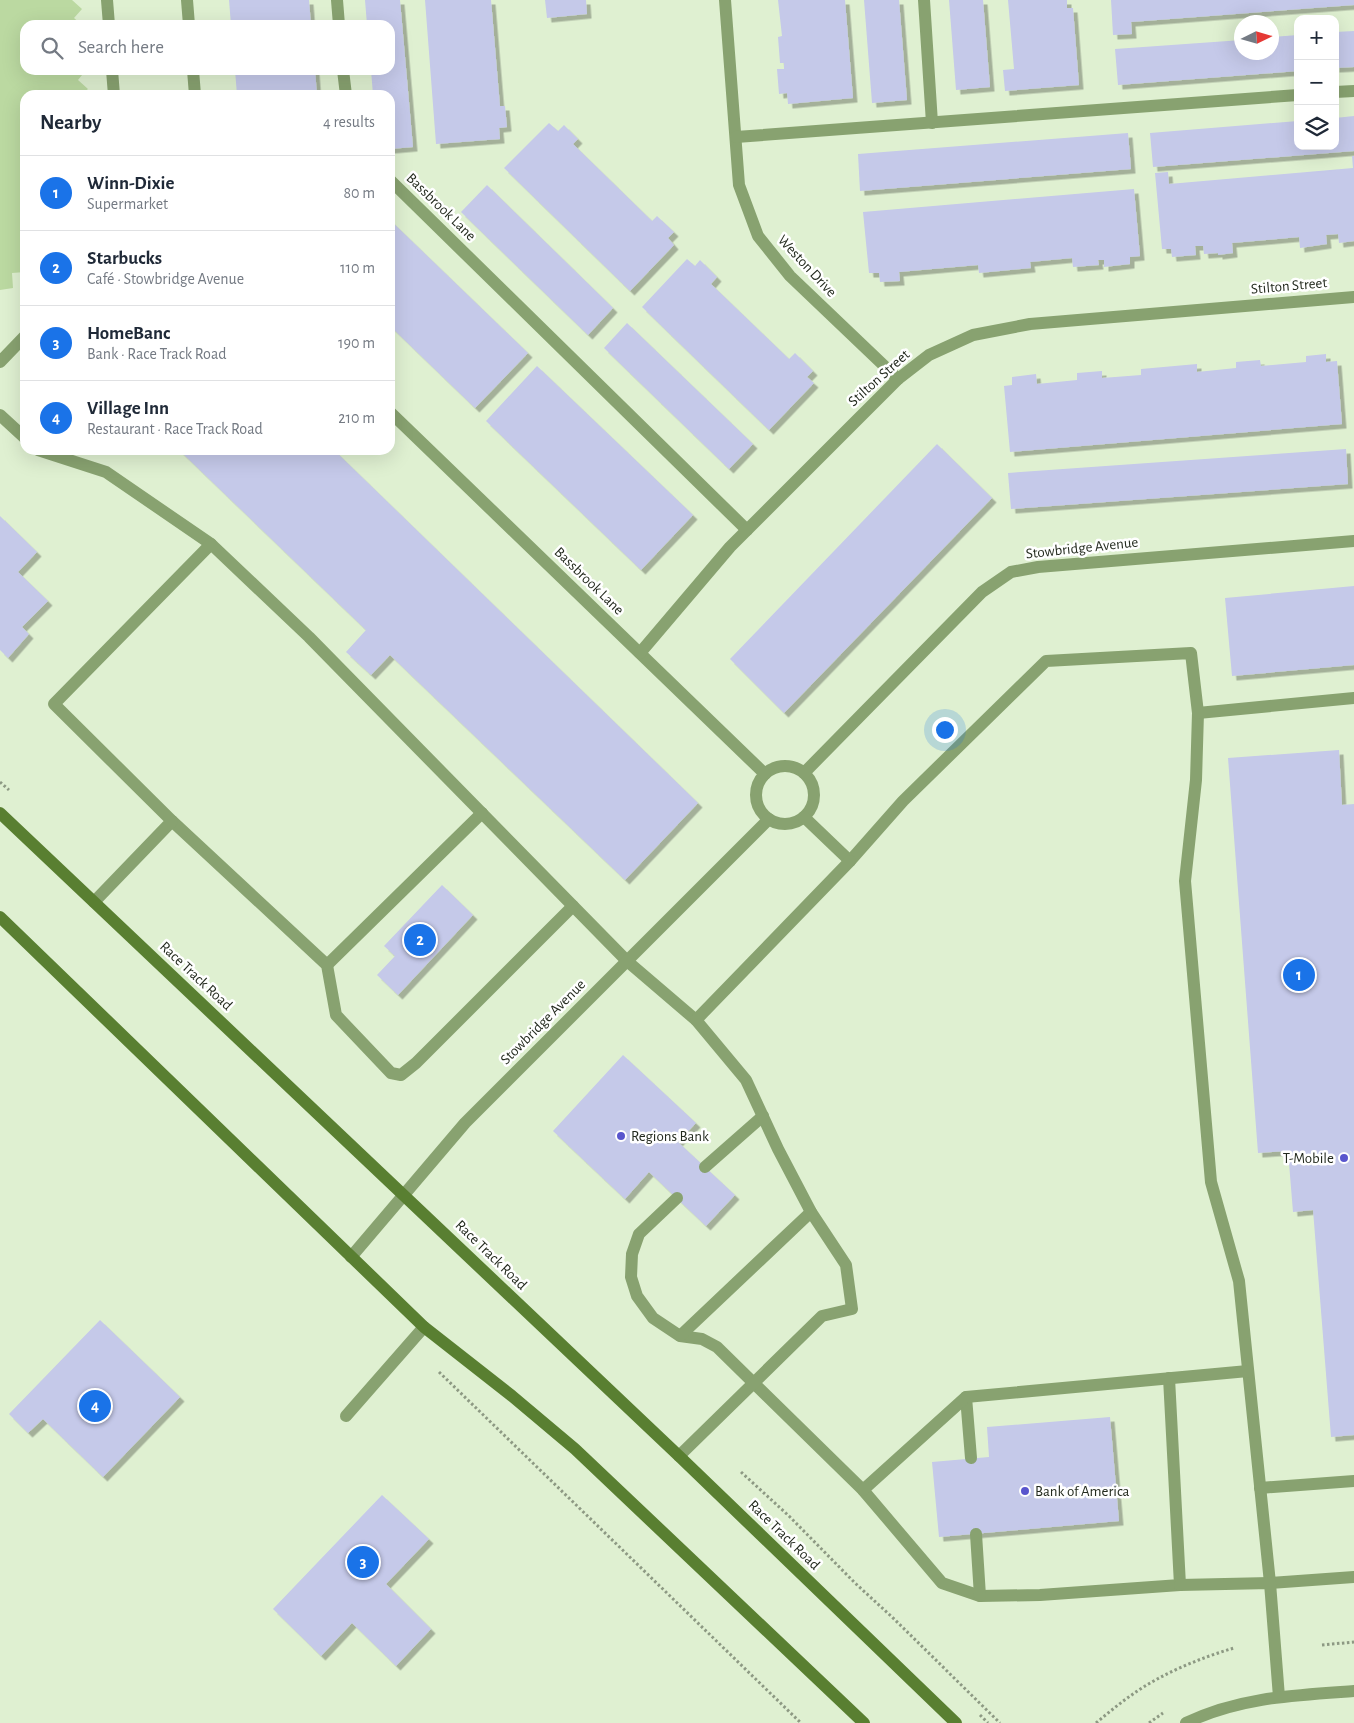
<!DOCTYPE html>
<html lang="en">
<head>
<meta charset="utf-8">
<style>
  :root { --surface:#fff; --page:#f2f2f3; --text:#1f2937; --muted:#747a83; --line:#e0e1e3; --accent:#1a73e8 }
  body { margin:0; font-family:"Alegreya Sans",sans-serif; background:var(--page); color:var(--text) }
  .controls { position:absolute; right:15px; top:15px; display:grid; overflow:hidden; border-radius:10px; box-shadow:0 5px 20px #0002 }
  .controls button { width:45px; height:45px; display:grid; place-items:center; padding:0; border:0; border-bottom:1px solid var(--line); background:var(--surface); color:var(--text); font:25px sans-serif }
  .compass { position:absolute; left:1234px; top:15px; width:45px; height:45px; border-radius:50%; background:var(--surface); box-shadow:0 5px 20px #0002; rotate:85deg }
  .you { position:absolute; left:944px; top:729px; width:18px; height:18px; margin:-12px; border:4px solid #fff; border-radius:50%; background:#1a73e8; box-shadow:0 0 0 8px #1a73e833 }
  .badge { display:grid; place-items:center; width:32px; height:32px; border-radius:50%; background:var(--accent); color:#fff; font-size:16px; font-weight:700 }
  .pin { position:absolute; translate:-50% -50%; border:2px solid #fff; box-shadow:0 1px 5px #0006 }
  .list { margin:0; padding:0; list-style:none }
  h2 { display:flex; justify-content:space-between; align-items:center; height:65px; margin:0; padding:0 20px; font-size:21px }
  h2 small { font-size:16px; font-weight:400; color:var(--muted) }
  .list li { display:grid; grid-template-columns:32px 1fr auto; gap:15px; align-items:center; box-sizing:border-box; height:75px; padding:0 20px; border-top:1px solid var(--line) }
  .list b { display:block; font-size:19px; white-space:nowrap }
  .list p { margin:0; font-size:16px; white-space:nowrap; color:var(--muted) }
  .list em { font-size:16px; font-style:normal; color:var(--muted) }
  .icon { flex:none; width:28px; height:28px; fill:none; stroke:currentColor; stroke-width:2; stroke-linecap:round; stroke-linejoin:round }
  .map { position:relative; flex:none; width:1354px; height:1723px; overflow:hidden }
  .search { position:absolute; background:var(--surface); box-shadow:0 5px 20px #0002; left:20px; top:20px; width:375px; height:55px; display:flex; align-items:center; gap:12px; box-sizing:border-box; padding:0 18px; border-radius:15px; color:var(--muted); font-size:19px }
  .panel { position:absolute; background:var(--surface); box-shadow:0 5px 20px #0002; left:20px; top:90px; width:375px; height:365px; border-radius:15px }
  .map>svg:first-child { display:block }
  .green { fill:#bbd9a1 }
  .building { fill:#c5c9e9; filter:url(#shadow) }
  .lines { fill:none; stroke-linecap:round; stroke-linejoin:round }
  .path { stroke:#8d9983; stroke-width:3; stroke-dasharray:2.5 2.5; stroke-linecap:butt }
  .service { stroke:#88a270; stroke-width:12 }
  .minor { stroke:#88a270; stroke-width:12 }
  .tertiary { stroke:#88a270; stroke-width:12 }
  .secondary { stroke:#597f31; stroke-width:12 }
  .poi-dot { fill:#5955cd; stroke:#fff; stroke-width:2 }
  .labels { text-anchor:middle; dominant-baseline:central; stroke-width:5; stroke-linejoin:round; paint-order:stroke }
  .street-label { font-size:15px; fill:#232a1e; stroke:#fff }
  .poi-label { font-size:15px; fill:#232a1e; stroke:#fff; text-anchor:start }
</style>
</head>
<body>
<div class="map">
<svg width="1354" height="1723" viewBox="0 0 1354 1723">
  <defs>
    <filter id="shadow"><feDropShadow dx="4.5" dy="4.5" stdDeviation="0" flood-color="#0004"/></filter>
  </defs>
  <rect width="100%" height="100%" fill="#dff0d1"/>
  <!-- green -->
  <polygon class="green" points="0,0 72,0 82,9 74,18 82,25 25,25 25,70 86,70 78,80 88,89 81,95 25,95 25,272 12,273 13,288 0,290"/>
  <!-- building -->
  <g class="building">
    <polygon points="229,0 309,0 311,25 231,25"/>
    <polygon points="365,0 400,0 413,147 390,149 390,95 373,95 371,70 390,70 390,25 367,25"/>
    <polygon points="425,0 491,0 500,106 505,106 507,127 499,128 500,139 436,144"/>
    <polygon points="545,0 586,0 587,14 547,18"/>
    <polygon points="778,0 845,0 853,98 788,104 787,93 779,94 777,69 784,69 784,63 780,63 778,37 782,36"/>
    <polygon points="864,0 899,0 907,100 872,103"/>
    <polygon points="949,0 983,0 990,87 956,90"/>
    <polygon points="1008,0 1067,0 1067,8 1073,8 1079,85 1005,91 1003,70 1014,69"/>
    <polygon points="1111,0 1354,0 1354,5 1131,22 1132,34 1113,35"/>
    <polygon points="1354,31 1354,67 1335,68 1335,32"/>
    <polygon points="1298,35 1298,71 1118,85 1115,49 1242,40 1242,52 1272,52 1272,37"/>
    <polygon points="235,70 315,70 317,95 237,95"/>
    <polygon points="1354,116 1354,151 1153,167 1150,133 1298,121 1298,146 1335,146 1335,118"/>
    <polygon points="549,123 558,131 564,125 578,139 573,144 652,221 657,216 674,232 668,238 674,245 630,291 504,168"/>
    <polygon points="1128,133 1131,169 860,191 858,154"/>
    <polygon points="1352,156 1354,156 1354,241 1339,243 1338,234 1326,235 1327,244 1300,248 1299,237 1232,243 1233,253 1218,255 1218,253 1204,254 1203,246 1195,246 1196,255 1172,257 1171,249 1162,249 1155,173 1168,172 1169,184 1353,168"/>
    <polygon points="487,185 613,308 588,335 461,212"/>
    <polygon points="1134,189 1140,256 1130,257 1130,264 1104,267 1104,260 1098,260 1099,265 1073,267 1072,258 1030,262 1031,268 979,273 978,265 899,272 900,281 880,282 879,273 869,273 863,212"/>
    <polygon points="390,220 528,353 475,408 390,326"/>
    <polygon points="687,259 695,266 700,260 717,277 711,284 789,359 795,353 813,371 807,377 814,383 769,430 642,307"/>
    <polygon points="627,323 753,444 729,469 604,348"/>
    <polygon points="1326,354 1326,362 1337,361 1342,424 1010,452 1004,386 1012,385 1012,377 1036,374 1037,384 1077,380 1077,373 1102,371 1102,378 1141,375 1141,369 1197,364 1197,372 1236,368 1236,362 1260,360 1261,366 1306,362 1306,356"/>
    <polygon points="537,366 693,515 641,570 486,421"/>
    <polygon points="937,444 992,498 784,713 730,659"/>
    <polygon points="1346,449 1348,484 1011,509 1008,473"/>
    <polygon points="179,450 334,450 698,803 625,880 390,655 371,675 346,652 366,630"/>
    <polygon points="0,516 37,552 18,572 48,601 22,627 29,634 8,658 0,650"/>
    <polygon points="1354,586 1354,665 1232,676 1225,598"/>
    <polygon points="1339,750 1342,805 1354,804 1354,1435 1331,1437 1313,1210 1293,1212 1288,1151 1258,1153 1228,758"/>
    <polygon points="442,885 473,915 398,995 377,975 395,956 384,946"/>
    <polygon points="623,1055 696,1123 678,1142 735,1195 706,1226 649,1172 625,1199 553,1131"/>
    <polygon points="100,1320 180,1397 103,1477 43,1419 28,1433 9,1414"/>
    <polygon points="1110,1417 1119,1521 939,1537 932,1462 989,1457 987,1427"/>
    <polygon points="382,1495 429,1539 386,1584 431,1629 396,1666 352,1623 321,1656 273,1609"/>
  </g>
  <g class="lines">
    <!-- path -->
    <g class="path">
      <polyline points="0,782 9,790"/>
      <polyline points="439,1372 801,1723"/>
      <polyline points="741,1472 789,1516 855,1583 892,1617 1000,1723"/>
      <polyline points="1322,1645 1354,1642"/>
      <polyline points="980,1715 988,1723"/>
      <path d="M1096,1723C1108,1713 1120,1703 1133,1694C1161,1674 1200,1658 1234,1648"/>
      <polyline points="1149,1723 1163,1713"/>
    </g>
    <!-- service -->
    <g class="service">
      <polyline points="924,0 932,123"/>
      <polyline points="0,415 25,438"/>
      <polyline points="38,450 106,472 211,544"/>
      <polyline points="1198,713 1196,780 1185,881 1211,1182 1239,1281 1270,1583 1354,1577"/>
      <circle cx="785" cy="795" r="29"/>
      <polyline points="804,817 850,861 903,801 1046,661 1191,653 1198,713 1354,698"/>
      <polyline points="172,821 327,965 336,1015 391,1073 401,1075 416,1063 573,906"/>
      <polyline points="94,902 172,821 54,704 211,544 309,637 627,961 696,1020"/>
      <polyline points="327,965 482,813"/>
      <polyline points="705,1167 763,1116"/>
      <polyline points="677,1198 639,1234 632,1254 631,1277 637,1296 653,1318 680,1336 702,1339 717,1347 863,1490 942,1583 980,1596 1040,1595 1180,1585 1169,1378"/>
      <polyline points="680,1336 811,1212"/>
      <polyline points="966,1397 971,1458"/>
      <polyline points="346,1416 424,1327"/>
      <polyline points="679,1456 822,1316 852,1309 846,1265 811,1212 778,1149 746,1080 696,1020 850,861"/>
      <polyline points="1260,1488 1354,1481"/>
      <polyline points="863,1490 966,1397 1248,1371"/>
      <polyline points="976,1534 980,1596"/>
      <polyline points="1180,1585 1270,1583 1279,1697"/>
    </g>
    <!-- minor -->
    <g class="minor">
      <polyline points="107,0 109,25"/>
      <polyline points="187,0 189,25"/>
      <polyline points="337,0 339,25"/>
      <polyline points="725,0 739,185 758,236 790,276 898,379"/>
      <polyline points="112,70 114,95"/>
      <polyline points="193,70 195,95"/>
      <polyline points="343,70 346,95"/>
      <polyline points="1335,92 1354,91"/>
      <polyline points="736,137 1298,95"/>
      <polyline points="390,180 747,530"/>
      <polyline points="0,362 25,336"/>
      <polyline points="390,412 765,774"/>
      <polyline points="640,653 730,547 898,379 929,355 973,335 1030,324 1354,297"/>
      <polyline points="804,773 982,592 1011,572 1038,567 1354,541"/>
      <polyline points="351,1257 465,1123 769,819"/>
    </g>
    <!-- tertiary -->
    <path class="tertiary" d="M1186,1723C1239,1697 1297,1695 1354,1691"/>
    <!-- secondary -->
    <g class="secondary">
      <polyline points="0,813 679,1456 956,1723"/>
      <polyline points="0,917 424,1327 512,1396 575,1449 864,1723"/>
    </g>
  </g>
  <!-- markers -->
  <g class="poi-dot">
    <circle cx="621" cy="1136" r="5"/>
    <circle cx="1344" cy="1158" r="5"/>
    <circle cx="1025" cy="1491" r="5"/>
  </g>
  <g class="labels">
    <!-- street labels -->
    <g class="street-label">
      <text transform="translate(441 207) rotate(44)">Bassbrook Lane</text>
      <text transform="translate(807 266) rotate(47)">Weston Drive</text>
      <text transform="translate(1289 286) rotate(-5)">Stilton Street</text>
      <text transform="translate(879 378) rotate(-42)">Stilton Street</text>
      <text transform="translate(1082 548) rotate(-6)">Stowbridge Avenue</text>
      <text transform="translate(589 581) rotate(44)">Bassbrook Lane</text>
      <text transform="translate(196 976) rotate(43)">Race Track Road</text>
      <text transform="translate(543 1022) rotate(-45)">Stowbridge Avenue</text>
      <text transform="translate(491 1255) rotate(44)">Race Track Road</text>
      <text transform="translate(784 1535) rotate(44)">Race Track Road</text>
    </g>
    <!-- poi labels -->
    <g class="poi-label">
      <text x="631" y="1136">Regions Bank</text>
      <text x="1334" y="1158" text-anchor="end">T-Mobile</text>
      <text x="1035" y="1491">Bank of America</text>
    </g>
  </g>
</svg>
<div class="controls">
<button>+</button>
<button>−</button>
<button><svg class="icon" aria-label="layers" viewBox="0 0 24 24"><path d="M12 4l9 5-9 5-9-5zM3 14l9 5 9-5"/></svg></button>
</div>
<svg class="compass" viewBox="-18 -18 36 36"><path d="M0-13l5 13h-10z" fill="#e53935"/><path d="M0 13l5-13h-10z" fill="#747a83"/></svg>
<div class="you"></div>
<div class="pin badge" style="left:1299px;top:975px">1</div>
<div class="pin badge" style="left:420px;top:940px">2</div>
<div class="pin badge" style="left:363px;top:1562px">3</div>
<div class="pin badge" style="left:95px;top:1406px">4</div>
<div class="search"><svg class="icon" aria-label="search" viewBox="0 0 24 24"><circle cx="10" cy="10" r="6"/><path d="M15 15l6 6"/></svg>Search here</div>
<section class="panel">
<h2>Nearby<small>4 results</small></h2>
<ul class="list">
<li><span class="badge">1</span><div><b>Winn-Dixie</b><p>Supermarket</p></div><em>80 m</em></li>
<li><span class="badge">2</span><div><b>Starbucks</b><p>Café · Stowbridge Avenue</p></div><em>110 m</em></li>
<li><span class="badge">3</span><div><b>HomeBanc</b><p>Bank · Race Track Road</p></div><em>190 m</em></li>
<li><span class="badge">4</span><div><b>Village Inn</b><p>Restaurant · Race Track Road</p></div><em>210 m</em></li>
</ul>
</section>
</div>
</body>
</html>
